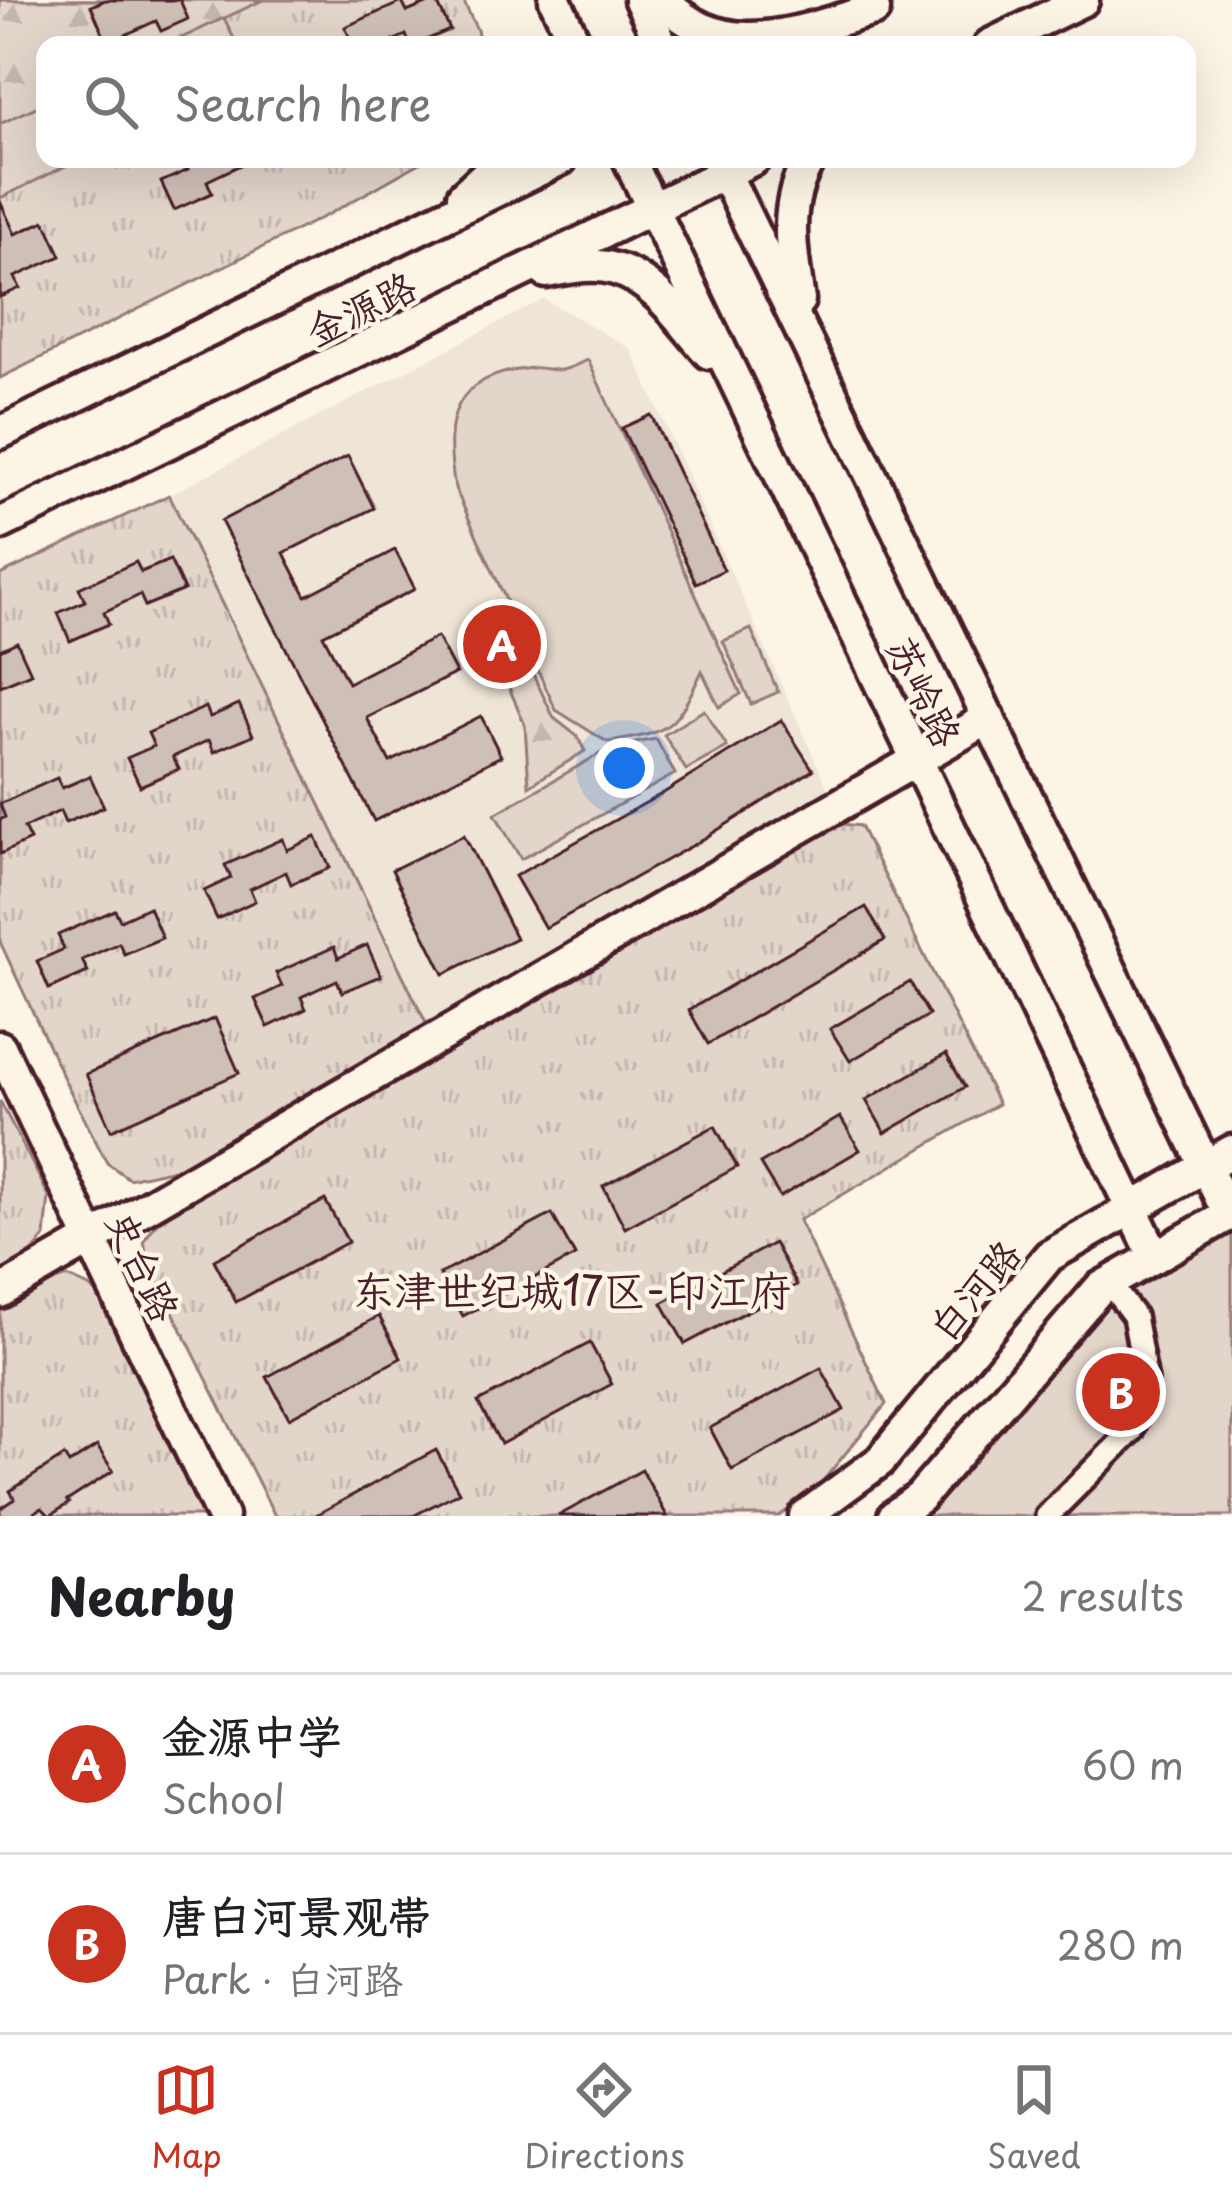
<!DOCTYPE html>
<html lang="en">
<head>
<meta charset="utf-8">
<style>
  :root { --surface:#fff; --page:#f2f2f2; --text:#202124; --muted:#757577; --line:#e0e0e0; --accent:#c8321e }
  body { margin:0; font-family:"Playpen Sans","LXGW WenKai TC",sans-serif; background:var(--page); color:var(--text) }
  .you { position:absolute; left:624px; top:768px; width:42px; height:42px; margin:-30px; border:9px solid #fff; border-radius:50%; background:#1a73e8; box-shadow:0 0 0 18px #1a73e833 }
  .badge { display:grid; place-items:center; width:78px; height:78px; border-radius:50%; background:var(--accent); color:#fff; font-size:39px; font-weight:700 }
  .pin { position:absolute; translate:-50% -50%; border:6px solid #fff; box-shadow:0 3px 12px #0006 }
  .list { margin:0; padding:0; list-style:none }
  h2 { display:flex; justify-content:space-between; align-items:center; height:156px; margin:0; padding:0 48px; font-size:51px }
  h2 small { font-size:39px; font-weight:400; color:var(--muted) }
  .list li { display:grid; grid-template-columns:78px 1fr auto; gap:36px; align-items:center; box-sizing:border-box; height:180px; padding:0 48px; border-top:3px solid var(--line) }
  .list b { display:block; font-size:45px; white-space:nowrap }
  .list p { margin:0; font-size:39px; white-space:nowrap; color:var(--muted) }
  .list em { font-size:39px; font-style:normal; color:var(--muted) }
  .icon { flex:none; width:66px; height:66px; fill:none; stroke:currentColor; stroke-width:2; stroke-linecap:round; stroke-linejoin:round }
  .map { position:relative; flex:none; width:1232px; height:1516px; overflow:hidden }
  .search { position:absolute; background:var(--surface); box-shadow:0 12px 48px #0002; left:36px; right:36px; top:36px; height:132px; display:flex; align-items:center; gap:30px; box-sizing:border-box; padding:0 42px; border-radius:24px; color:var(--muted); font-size:45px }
  .sheet { height:516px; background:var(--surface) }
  nav { display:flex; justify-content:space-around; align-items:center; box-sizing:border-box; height:168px; border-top:3px solid var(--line); background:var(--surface); font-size:33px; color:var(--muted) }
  nav a { display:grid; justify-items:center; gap:6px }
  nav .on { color:var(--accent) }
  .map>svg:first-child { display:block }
  .built { fill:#eee5d7 }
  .grass { fill:url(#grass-tufts); stroke:#967a7a; stroke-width:3 }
  .forest { fill:url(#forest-firs); stroke:#967a7a; stroke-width:3 }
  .green { fill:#e2d5ca; stroke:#967a7a; stroke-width:3 }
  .building { fill:#cfc0b7; stroke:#4a1f2b; stroke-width:3 }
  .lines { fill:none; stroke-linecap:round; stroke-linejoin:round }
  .street-casing { stroke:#4a1f2b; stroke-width:30 }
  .secondary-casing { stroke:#4a1f2b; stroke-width:39 }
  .street { stroke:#fcf5e5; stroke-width:21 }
  .secondary { stroke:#fcf5e5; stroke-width:30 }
  .labels { text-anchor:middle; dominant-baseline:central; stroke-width:9; stroke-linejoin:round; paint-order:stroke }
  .street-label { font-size:39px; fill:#4a1f2b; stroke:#fcf5e5 }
  .neighbourhood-label { font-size:42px; fill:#4a1f2b; stroke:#fcf5e5 }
</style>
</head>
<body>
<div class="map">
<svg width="1232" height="1516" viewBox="0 0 1232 1516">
  <defs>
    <pattern id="grass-tufts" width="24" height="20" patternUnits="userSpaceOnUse" patternTransform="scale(3)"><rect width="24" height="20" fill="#e2d5ca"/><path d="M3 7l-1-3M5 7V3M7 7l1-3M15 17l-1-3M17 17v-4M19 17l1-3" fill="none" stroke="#c3b6ae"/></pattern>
    <pattern id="forest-firs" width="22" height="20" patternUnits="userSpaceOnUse" patternTransform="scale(3)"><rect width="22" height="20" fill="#e2d5ca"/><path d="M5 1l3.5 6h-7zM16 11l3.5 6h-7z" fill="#c3b6ae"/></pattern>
  </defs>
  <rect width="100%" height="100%" fill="#fcf5e5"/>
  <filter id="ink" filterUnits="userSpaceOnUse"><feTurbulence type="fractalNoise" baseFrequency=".00833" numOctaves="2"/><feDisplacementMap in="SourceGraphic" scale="24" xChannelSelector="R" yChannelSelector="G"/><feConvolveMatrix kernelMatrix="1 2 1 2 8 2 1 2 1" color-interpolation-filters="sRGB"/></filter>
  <g filter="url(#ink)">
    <!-- built -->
    <polygon class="built" points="544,299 631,349 830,793 428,1027 169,495"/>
    <!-- grass -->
    <g class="grass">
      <polygon points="0,0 463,0 477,30 480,45 45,45 45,159 427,159 331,213 0,378"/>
      <polygon points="169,495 428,1027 179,1168 129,1179 107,1163 66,1083 0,942 0,575"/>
      <polygon points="842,824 860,826 998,1104 799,1220 886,1404 813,1493 779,1516 275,1516 147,1260 144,1240 161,1218"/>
      <polygon points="0,1101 49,1196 45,1237 31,1254 0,1272"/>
      <polygon points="67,1277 89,1287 109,1303 203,1516 0,1516 0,1310 45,1284"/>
    </g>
    <!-- forest -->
    <g class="forest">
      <polygon points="0,0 263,0 167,45 45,45 45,103 0,124"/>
      <polygon points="503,640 517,641 554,718 577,736 585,751 529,786 525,725 493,650"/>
    </g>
    <!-- green -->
    <g class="green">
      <polygon points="224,18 237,45 167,45"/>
      <polygon points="45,103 45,159 80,159 0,198 0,124"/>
      <path d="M588,360L741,694L719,707L702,671C675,729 671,733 607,742L556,710L455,488C443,417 452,375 533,368C542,367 552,371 561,370C570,369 580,363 588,360Z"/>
      <polygon points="751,629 778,692 751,704 723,641"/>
      <polygon points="704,710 727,747 686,770 664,735"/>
      <polygon points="656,739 675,774 521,859 495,814 610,748"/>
      <polygon points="1232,1213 1232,1516 894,1516 1100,1288"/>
    </g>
    <!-- building -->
    <g class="building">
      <polygon points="105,0 180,0 188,19 161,31 156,21 107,43 91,6"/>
      <polygon points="436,0 450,30 414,45 410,45 406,35 384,45 353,45 345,27 402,2 407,12"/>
      <polygon points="183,159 253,159 207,181 212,193 174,210 161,182 188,170"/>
      <polygon points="0,201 15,234 45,221 61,256 15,277 20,288 0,297"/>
      <polygon points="651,415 724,570 696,583 622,428"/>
      <polygon points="348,456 374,508 284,553 306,596 395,550 415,589 323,635 348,683 437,637 456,673 367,718 390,762 481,716 501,756 374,821 221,521"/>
      <polygon points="170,560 184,590 145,606 140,595 104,612 109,624 70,641 58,613 85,601 79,588 136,562 141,572"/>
      <polygon points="17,642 31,673 0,686 0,650"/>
      <polygon points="239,704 253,735 214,752 209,740 173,757 179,769 140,786 127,758 154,746 148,733 206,707 210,717"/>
      <polygon points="781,720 813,770 697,843 545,928 515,876 665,792"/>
      <polygon points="90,776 104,807 65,823 60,811 24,828 30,840 0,854 0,820 5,817 0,804 57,778 62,788"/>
      <polygon points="464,835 516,938 444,974 392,870"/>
      <polygon points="316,837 330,868 291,884 286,872 250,889 255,901 217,919 204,891 231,878 225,865 283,839 287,850"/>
      <polygon points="149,907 162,938 124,954 119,943 82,960 88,972 49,989 37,961 64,949 58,935 115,910 120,920"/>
      <polygon points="866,907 885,940 708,1044 689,1010"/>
      <polygon points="367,945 381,976 342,992 337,980 301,997 306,1009 268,1027 255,999 282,986 276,973 334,947 338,958"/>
      <polygon points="910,982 929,1015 850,1061 830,1029"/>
      <polygon points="215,1018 239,1073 111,1130 86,1074"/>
      <polygon points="946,1054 965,1087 885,1133 866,1100"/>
      <polygon points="840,1117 860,1150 780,1197 760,1164"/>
      <polygon points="715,1126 737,1167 625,1228 603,1186"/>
      <polygon points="325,1200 348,1242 236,1302 214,1260"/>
      <polygon points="552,1214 575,1256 463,1316 440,1274"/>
      <polygon points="774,1243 797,1285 685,1344 662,1303"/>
      <polygon points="379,1316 401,1358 289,1418 267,1377"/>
      <polygon points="590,1343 612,1384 501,1444 478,1402"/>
      <polygon points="821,1368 844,1410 732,1470 710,1428"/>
      <polygon points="97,1446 113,1471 67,1501 69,1503 50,1516 42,1508 29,1516 0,1516 0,1509 15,1499 10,1491 64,1456 69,1464"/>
      <polygon points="436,1450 459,1492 413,1516 314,1516"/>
      <polygon points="642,1470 667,1516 558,1516"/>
    </g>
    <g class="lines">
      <defs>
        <polyline id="street" points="1047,1516 1132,1431 1143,1401 1146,1381 1134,1316 1109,1283"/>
        <g id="secondary">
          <polyline points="555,0 576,45"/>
          <polyline points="640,0 662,45"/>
          <path d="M663,0C725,66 800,30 874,10"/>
          <polyline points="990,45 1083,0"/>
          <polyline points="629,159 1155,1257"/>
          <polyline points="718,159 1229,1215"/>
          <polyline points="463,196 503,159"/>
          <path d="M546,272C568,268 593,262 615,269C655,280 682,323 709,353"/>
          <path d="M799,300C791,252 782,203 810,159"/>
          <polyline points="0,433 561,159"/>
          <polyline points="0,524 754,159"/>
          <polyline points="0,1047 222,1516"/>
          <polyline points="0,1292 989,718"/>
          <polyline points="805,1516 880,1461 1049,1256 1232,1151"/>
          <polyline points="894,1516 920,1497 1100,1288 1232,1213"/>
        </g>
      </defs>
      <!-- street casing -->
      <use href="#street" class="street-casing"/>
      <!-- secondary casing -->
      <use href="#secondary" class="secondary-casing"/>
      <!-- street -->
      <use href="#street" class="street"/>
      <!-- secondary -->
      <use href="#secondary" class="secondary"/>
    </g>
  </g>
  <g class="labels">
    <!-- street labels -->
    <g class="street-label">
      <text transform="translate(360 307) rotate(-26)">金源路</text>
      <text transform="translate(926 691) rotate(64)">苏岭路</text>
      <text transform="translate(145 1265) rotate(65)">史台路</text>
      <text transform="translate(973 1289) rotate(-50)">白河路</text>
    </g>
    <!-- neighbourhood labels -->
    <g class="neighbourhood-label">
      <text x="572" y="1288">东津世纪城17区-印江府</text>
    </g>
  </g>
</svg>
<div class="you"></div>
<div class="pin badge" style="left:502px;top:644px">A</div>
<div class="pin badge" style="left:1121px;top:1392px">B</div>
<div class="search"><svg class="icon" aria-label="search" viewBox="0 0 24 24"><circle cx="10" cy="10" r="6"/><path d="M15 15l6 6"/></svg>Search here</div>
</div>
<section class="sheet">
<h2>Nearby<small>2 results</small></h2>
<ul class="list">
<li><span class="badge">A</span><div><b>金源中学</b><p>School</p></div><em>60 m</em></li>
<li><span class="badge">B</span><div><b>唐白河景观带</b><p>Park · 白河路</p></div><em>280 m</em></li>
</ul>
</section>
<nav>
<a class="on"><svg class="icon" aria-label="map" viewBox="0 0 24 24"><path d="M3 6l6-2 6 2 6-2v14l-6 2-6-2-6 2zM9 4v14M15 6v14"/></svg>Map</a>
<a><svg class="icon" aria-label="directions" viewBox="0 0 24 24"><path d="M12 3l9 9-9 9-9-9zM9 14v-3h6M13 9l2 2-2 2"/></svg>Directions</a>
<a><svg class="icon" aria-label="saved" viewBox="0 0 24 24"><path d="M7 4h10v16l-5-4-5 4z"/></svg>Saved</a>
</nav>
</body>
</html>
